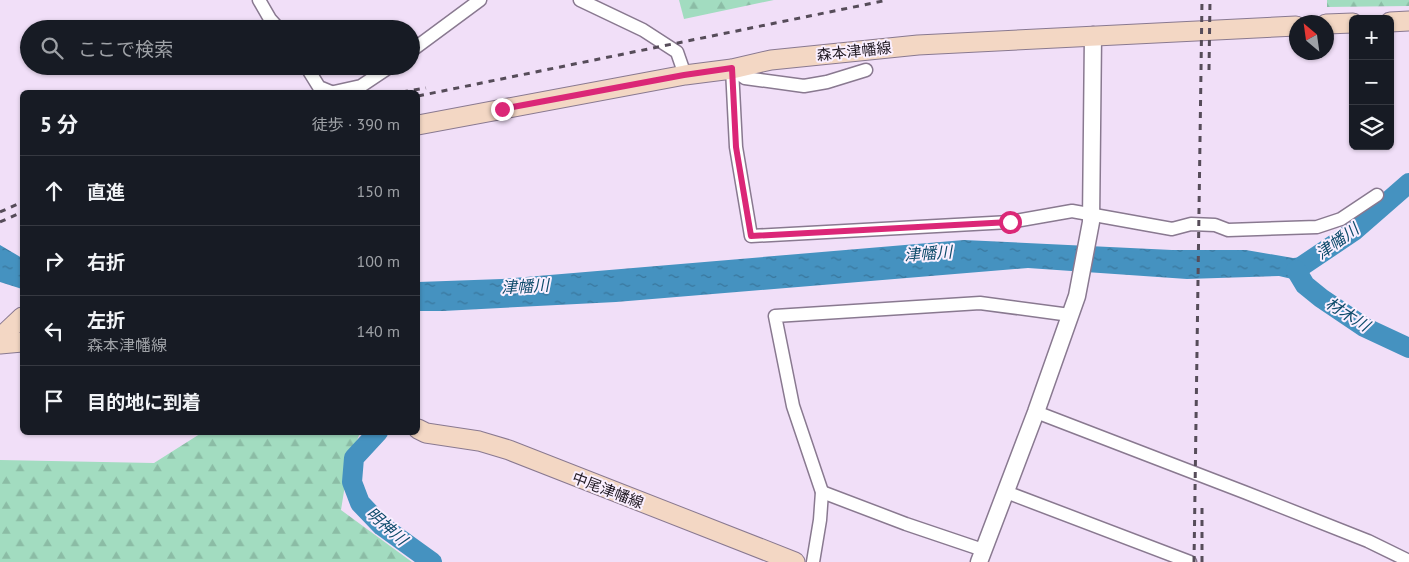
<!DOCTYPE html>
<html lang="ja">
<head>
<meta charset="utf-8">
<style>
  :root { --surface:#171b24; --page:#20242c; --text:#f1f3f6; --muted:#9ea1a6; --line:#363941 }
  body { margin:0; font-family:"PT Sans","Noto Sans JP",sans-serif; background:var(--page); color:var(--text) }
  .controls { position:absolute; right:15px; top:15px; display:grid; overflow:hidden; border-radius:8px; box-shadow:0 1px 4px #0004 }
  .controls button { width:45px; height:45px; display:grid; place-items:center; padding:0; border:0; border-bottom:1px solid var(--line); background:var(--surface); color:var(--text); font:25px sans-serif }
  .compass { position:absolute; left:1289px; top:15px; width:45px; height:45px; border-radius:50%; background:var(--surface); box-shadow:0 1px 4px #0004; rotate:331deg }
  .stop { position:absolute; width:15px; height:15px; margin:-11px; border:4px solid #db2777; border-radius:50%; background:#fff }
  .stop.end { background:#db2777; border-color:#fff; box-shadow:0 1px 5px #0008 }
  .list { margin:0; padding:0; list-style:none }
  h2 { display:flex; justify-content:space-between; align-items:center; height:65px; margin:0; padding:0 20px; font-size:21px }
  h2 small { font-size:16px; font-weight:400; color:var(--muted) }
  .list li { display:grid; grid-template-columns:32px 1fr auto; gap:15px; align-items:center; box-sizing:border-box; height:70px; padding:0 20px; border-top:1px solid var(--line) }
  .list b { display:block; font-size:19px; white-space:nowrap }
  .list p { margin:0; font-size:16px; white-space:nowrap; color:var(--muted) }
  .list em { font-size:16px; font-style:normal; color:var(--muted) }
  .icon { flex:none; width:28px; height:28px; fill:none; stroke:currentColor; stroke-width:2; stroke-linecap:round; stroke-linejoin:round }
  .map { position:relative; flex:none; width:1409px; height:562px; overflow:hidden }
  .search { position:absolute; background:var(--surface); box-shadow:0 1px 4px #0004; left:20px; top:20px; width:400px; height:55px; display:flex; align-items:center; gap:12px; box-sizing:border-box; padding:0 18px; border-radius:28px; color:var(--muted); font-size:19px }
  .panel { position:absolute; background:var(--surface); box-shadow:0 1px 4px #0004; left:20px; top:90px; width:400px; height:345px; border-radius:8px }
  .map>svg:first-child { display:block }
  .forest { fill:url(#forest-firs) }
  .water { fill:url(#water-ripples) }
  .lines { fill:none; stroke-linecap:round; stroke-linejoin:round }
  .river { stroke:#4592c0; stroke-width:20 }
  .minor-casing { stroke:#897990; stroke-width:15 }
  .tertiary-casing { stroke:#897990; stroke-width:19 }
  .secondary-casing { stroke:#897990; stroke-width:21 }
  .minor { stroke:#fff; stroke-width:12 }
  .tertiary { stroke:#fff; stroke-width:16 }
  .secondary { stroke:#f3d7c4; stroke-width:19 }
  .rail { stroke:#564c59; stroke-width:3; stroke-dasharray:6 6; stroke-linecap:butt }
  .route { stroke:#db2777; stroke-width:6 }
  .labels { text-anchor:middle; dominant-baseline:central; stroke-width:4; stroke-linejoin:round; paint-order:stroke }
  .street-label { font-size:15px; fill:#1e1720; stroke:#faefff }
  .water-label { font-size:16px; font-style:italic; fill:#0e4b6b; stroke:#faefff }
</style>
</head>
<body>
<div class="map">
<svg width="1409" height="562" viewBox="0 0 1409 562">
  <defs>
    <pattern id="forest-firs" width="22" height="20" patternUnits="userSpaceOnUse" patternTransform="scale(1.25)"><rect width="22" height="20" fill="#a2dcc0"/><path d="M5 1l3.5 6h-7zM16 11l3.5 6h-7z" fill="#8bbca5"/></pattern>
    <pattern id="water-ripples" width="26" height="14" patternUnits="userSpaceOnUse" patternTransform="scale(1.25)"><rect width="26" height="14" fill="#4592c0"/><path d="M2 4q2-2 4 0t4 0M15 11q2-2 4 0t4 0" fill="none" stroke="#39769c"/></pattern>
  </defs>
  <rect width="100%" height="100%" fill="#f1dff8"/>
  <!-- forest -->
  <g class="forest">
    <polygon points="679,0 774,0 684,19"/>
    <polygon points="1327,0 1409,0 1409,6 1327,7"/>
    <polygon points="203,432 360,433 349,460 341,510 412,562 0,562 0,460 154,463"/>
  </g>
  <!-- water -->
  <g class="water">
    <polygon points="964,240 1172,250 1246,250 1293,258 1304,257 1325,250 1303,275 1305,285 1292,279 1279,276 1187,279 1028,268 616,302 443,311 418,311 418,282 502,279"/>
    <polygon points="0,245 22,258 22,289 0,282"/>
  </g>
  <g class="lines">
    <!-- river -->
    <g class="river">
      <polyline points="1302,266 1354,231 1409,183"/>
      <polyline points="1296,270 1305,285 1321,298 1364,327 1409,348"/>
      <polyline points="378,432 354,458 352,482 360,503 382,526 432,562"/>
    </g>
    <defs>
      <g id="minor">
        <polyline points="259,0 270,19 279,29"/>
        <polyline points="580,0 643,30 677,52 685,75"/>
        <polyline points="411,51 480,0"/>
        <polyline points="306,66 319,87 331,92"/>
        <polyline points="732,69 736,147 751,236 1010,222 1072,211 1172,229 1191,224 1215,225 1228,230 1317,227 1341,219 1377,195"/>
        <polyline points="732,69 745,78 804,86 827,82 866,70"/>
        <polyline points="334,92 361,86 391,66"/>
        <polyline points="1036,412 1244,492 1368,541 1409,561"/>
        <polyline points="822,492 906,524 983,550"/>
        <polyline points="1006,492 1190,562"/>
        <polyline points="813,562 820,520 822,492 793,406 775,316 980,303 1070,315"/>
      </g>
      <polyline id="tertiary" points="979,562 1036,412 1077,296 1091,222 1093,35"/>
      <g id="secondary">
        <polyline points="1390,22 1409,21"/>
        <polyline points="1326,24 1353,23"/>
        <polyline points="418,125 685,75 732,69 771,60 918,45 1296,26"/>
        <polyline points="0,338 22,317"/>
        <polyline points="0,344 22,342"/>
        <polyline points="418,429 426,433 479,441 509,450 795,562"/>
      </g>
    </defs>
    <!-- minor casing -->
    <use href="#minor" class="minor-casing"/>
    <!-- tertiary casing -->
    <use href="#tertiary" class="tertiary-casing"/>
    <!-- secondary casing -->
    <use href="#secondary" class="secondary-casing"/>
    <!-- minor -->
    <use href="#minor" class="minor"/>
    <!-- tertiary -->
    <use href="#tertiary" class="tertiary"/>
    <!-- secondary -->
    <use href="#secondary" class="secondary"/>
    <!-- rail -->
    <g class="rail">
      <polyline points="1209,70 1210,0"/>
      <polyline points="402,92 426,88"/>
      <polyline points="418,96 888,0"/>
      <polyline points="0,212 22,202"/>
      <polyline points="0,222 22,212"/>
      <polyline points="1194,562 1202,0"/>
      <polyline points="1202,562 1202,505"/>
    </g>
  </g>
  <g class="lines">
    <!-- route -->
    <polyline class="route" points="502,109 684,75 732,68 736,147 751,236 1010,222"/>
  </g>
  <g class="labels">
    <!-- street labels -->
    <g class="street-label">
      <text transform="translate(854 51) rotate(-6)">森本津幡線</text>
      <text transform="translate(608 490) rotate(21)">中尾津幡線</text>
    </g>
    <!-- water labels -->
    <g class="water-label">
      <text transform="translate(1337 241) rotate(-36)">津幡川</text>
      <text transform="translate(928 253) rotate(-4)">津幡川</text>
      <text transform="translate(525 286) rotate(-3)">津幡川</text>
      <text transform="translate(1348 314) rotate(32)">材木川</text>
      <text transform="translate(387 526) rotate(41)">明神川</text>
    </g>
  </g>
</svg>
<div class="controls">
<button>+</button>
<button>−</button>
<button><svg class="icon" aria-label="layers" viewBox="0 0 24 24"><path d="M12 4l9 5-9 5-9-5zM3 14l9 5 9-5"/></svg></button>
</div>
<svg class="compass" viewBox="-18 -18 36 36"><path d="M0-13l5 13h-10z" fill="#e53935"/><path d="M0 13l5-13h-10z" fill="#9ea1a6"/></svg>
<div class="stop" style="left:1010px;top:222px"></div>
<div class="stop end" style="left:502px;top:109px"></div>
<div class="search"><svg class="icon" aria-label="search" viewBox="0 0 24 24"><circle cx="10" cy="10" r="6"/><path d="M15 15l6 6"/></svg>ここで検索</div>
<section class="panel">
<h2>5 分<small>徒歩 · 390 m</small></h2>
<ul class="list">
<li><svg class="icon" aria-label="ahead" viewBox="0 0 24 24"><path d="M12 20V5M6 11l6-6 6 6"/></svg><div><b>直進</b></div><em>150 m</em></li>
<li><svg class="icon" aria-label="right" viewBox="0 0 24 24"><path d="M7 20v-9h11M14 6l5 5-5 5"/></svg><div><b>右折</b></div><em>100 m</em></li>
<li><svg class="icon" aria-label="left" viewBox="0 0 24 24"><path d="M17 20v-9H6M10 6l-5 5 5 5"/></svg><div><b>左折</b><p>森本津幡線</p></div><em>140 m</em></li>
<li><svg class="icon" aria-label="arrive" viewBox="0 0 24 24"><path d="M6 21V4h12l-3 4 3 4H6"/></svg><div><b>目的地に到着</b></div></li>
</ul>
</section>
</div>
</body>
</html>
